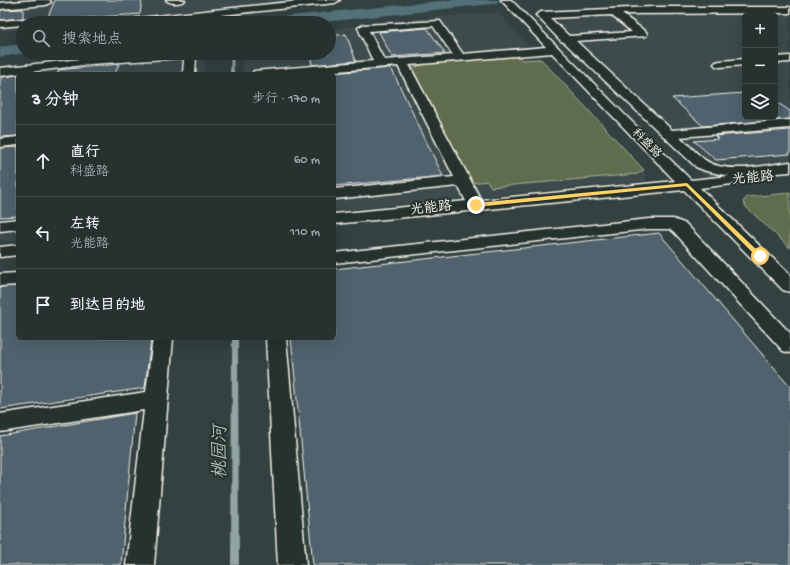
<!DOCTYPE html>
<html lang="zh">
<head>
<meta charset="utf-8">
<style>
  :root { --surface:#263130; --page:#2e3938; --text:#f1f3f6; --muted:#a4a9ab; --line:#424c4c }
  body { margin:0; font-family:"Gochi Hand","LXGW WenKai TC",sans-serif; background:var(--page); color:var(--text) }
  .controls { position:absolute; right:12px; top:12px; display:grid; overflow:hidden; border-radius:6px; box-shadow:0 4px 16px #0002 }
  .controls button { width:36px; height:36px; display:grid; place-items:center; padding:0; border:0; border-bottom:1px solid var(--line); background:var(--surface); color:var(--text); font:20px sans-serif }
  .stop { position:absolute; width:12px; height:12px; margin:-9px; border:3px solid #ffd166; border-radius:50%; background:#fff }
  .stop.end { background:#ffd166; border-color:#fff; box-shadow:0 1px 4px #0008 }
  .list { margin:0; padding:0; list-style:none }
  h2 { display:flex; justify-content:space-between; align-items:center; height:52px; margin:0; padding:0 16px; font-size:17px }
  h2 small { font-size:13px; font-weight:400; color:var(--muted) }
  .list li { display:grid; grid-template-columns:26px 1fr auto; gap:12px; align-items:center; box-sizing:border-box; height:72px; padding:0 16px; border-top:1px solid var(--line) }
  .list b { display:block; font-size:15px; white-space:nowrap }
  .list p { margin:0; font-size:13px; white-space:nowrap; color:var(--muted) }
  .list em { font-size:13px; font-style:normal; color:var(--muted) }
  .icon { flex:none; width:22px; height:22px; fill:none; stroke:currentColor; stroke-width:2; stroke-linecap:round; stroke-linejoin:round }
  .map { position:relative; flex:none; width:790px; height:565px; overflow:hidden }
  .search { position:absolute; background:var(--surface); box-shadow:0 4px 16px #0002; left:16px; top:16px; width:320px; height:44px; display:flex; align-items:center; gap:10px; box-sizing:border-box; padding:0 14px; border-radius:22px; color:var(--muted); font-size:15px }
  .panel { position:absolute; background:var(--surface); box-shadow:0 4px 16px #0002; left:16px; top:72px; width:320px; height:268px; border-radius:6px }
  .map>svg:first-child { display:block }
  .built { fill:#3c4b4e; fill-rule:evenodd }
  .green { fill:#5f6c4e; stroke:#aaae9b }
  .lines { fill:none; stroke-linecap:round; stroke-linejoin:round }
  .stream { fill:#93a4a5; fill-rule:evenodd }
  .river { fill:#527178; fill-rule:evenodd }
  .building { fill:#50626d; stroke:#f4f1e8 }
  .minor-casing { stroke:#f4f1e8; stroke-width:3 }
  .minor { fill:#26332d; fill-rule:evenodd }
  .route { fill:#ffd166 }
  .labels { text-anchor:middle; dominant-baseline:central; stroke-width:4; stroke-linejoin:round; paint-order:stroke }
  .far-street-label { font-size:12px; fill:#f4f1e8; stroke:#26332d }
  .street-label { font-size:14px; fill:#f4f1e8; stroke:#26332d }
  .near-water-label { font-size:18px; font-style:italic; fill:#b3bebb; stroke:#26332d }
</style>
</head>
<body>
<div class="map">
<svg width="790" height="565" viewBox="0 0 790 565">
  <rect width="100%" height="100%" fill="#334140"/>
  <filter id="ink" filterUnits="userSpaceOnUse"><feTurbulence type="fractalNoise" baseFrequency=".025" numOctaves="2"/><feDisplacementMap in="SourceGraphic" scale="8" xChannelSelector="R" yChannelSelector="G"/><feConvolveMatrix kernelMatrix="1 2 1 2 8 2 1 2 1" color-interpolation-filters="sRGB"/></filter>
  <g filter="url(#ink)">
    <!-- built -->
    <g class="built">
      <polygon points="0,0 300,0 82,23 23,23 23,29 0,32"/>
      <path d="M652,7H790V170L705,177L533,11ZM745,15H775V117H745Z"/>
      <polygon points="498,13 644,170 647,181 334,211 334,74 243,74 242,53 329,53 329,29 431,17"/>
      <polygon points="112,53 205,53 204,74 18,74 18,240 0,242 0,66"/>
    </g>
    <!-- green -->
    <g class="green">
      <polygon points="519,56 521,60 541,59 644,170 637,174 491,187 487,181 472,183 412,68 429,63"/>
      <polygon points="790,193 790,248 746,207 743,202 747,197"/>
    </g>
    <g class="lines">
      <!-- stream -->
      <g class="stream">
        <polygon points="231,53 233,53 234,74 230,74"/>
        <polygon points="232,338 238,338 239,565 231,565"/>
      </g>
      <!-- river -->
      <g class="river">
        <polygon points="450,0 499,0 497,3 492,4 314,23 262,23 265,20 270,18"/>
        <polygon points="23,44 23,53 27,53 0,57 0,47"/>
      </g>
    </g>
    <!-- building -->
    <g class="building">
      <polygon points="55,0 142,0 140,14 46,21"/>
      <polygon points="23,9 23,18 0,20 0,10"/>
      <polygon points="427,28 445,53 392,57 379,32"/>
      <polygon points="346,34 356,61 312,65 310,54 329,53 329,36"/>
      <polygon points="119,64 115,74 58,74 58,70"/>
      <polygon points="391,68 443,176 334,186 334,74 319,74"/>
      <polygon points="18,75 18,136 0,137 0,81 2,77"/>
      <polygon points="745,93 745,117 775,117 775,101 790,111 790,119 703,126 672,98"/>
      <polygon points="790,130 790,154 716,160 694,141 718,139 715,136"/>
      <polygon points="18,147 18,216 0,217 0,148"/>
      <polygon points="659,233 790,387 790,565 313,565 291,338 334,338 334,269"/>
      <polygon points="18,286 18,338 151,338 145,388 0,409 0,287"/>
      <polygon points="135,413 121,565 0,565 0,436"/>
    </g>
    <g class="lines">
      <defs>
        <g id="minor">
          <polygon points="37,0 49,0 51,2 46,5 0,9 0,3"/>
          <path d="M166,0H185C181,4 170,4 166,0Z"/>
          <polygon points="309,0 340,0 335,3 147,23 114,23 119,20"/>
          <path d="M501,0H511L628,118L691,180L729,176L706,171L696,167L564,42L561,41L536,15L541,12L653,7H790V13L622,14L646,32L647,34L646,36L576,41L672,130L790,120V128L680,137C689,145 696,153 705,160C725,175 767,165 790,162V172L739,176L743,180L740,183L700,188L790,275V292L783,290L684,190L334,224V214L466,201L458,186L334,199V189L454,177L398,66L301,74H252L254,71L373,61L358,28L363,25L440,21L463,54L546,47ZM611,15L632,32L569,36L550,18ZM433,26L453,55L384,60L369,31ZM552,53L675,181L481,200L409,65Z"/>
          <polygon points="39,18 43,19 44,21 43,23 23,23 23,25 0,27 0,21"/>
          <polygon points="161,53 187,53 194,55 196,57 195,74 183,74 184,59 182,58 90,64 0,76 0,68 90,58"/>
          <polygon points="790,56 790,62 775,63 775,57"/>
          <polygon points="745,59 745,65 720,67 716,66 714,64 716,62 720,61"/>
          <polygon points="18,137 18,145 0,147 0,139"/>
          <polygon points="18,219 18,229 0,231 0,221"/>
          <polygon points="649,219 673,219 686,224 790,333 790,353 783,351 674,232 670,229 649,229 334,263 334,253"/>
          <polygon points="18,245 18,255 0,257 0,247"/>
          <polygon points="18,273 18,285 0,286 0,274"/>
          <polygon points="153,338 173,338 154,565 126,565 144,410 0,432 0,414 146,392"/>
          <polygon points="266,338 286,338 306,565 278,565"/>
        </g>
      </defs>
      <!-- minor casing -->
      <use href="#minor" class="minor-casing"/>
      <!-- minor -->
      <use href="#minor" class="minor"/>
    </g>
  </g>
  <!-- route -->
  <polygon class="route" points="687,183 762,255 762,258 758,258 686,186 476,207 473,205 476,203"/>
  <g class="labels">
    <!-- far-street labels -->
    <g class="far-street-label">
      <text transform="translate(646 144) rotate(45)">科盛路</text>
    </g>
    <!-- street labels -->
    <g class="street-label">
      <text transform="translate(753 179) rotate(-5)">光能路</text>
      <text transform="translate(431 209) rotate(-6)">光能路</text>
    </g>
    <!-- near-water labels -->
    <g class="near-water-label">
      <text transform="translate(221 452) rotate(-90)">桃园河</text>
    </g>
  </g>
</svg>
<div class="controls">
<button>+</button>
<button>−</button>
<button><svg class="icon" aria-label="layers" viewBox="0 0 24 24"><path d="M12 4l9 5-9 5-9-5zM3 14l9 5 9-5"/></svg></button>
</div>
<div class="stop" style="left:760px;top:256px"></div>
<div class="stop end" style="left:476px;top:205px"></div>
<div class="search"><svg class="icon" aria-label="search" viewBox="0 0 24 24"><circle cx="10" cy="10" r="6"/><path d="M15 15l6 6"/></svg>搜索地点</div>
<section class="panel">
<h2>3 分钟<small>步行 · 170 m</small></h2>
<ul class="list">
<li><svg class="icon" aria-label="ahead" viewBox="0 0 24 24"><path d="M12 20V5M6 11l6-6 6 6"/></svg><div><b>直行</b><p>科盛路</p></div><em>60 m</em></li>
<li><svg class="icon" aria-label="left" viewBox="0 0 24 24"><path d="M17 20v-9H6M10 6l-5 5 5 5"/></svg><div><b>左转</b><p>光能路</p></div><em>110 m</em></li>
<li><svg class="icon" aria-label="arrive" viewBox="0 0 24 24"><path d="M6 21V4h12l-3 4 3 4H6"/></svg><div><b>到达目的地</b></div></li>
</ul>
</section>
</div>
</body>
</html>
